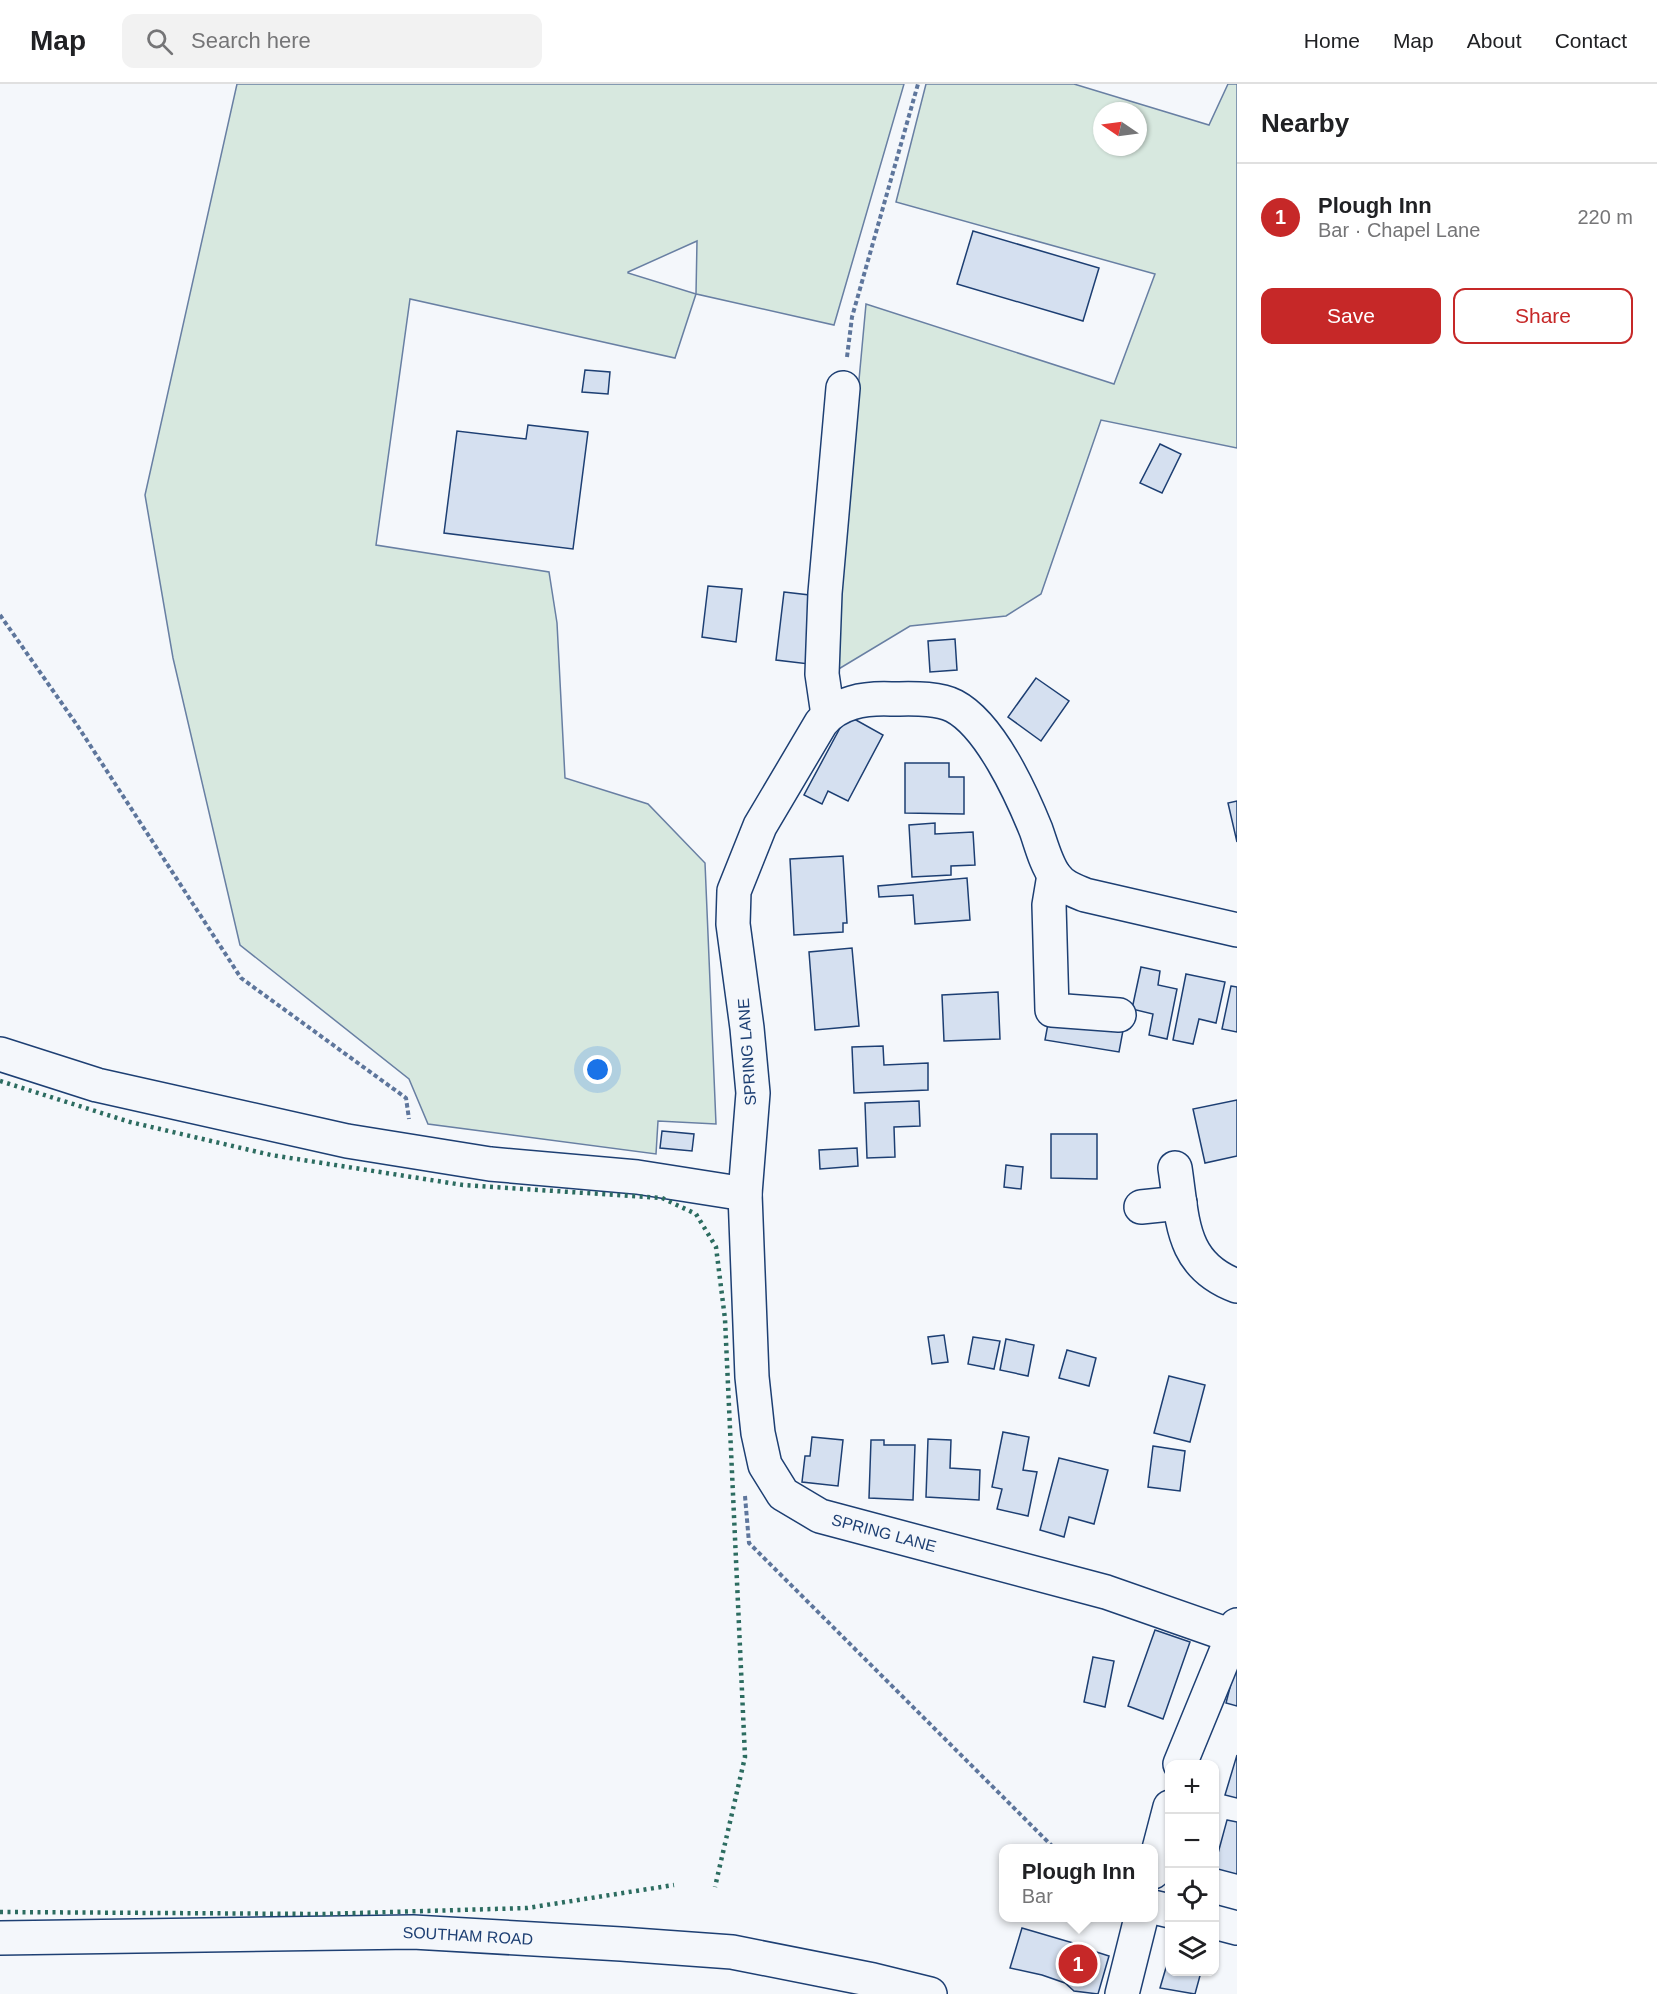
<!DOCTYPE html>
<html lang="en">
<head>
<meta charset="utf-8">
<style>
  :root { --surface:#fff; --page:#f2f2f2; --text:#202124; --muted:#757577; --line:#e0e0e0; --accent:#c62828 }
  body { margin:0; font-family:Arial,sans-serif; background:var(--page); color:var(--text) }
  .controls { position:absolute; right:18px; bottom:18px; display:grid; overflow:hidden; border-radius:12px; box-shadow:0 2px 4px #0004 }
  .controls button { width:54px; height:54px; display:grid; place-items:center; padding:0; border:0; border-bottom:2px solid var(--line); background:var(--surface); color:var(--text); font:30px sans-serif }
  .compass { position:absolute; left:1093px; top:18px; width:54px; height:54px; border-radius:50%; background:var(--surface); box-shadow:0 2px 4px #0004; rotate:283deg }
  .you { position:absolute; left:598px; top:986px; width:21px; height:21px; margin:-15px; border:4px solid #fff; border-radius:50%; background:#1a73e8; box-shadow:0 0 0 9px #1a73e833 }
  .badge { display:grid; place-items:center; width:39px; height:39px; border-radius:50%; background:var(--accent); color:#fff; font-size:20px; font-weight:700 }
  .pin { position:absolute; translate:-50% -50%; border:3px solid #fff; box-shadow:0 2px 6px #0006 }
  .popup { position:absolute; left:999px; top:1760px; width:159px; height:78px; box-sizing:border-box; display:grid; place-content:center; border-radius:12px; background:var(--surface); filter:drop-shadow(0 2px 4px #0005); font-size:20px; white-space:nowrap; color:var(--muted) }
  .popup b { font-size:22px; color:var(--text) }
  .popup::after { content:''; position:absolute; left:50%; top:100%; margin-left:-12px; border:12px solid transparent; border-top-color:var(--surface) }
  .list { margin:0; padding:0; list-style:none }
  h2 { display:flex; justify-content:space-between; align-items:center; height:78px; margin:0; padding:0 24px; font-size:26px }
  h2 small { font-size:20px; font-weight:400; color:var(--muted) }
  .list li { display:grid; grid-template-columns:39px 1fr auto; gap:18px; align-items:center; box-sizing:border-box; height:108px; padding:0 24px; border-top:2px solid var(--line) }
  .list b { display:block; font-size:22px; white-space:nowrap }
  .list p { margin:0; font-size:20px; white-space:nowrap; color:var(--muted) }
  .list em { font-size:20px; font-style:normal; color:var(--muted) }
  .actions { display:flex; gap:12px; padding:18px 24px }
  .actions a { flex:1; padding:14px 0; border:2px solid var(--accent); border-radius:12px; text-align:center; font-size:21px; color:var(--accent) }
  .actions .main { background:var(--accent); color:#fff }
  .icon { flex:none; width:33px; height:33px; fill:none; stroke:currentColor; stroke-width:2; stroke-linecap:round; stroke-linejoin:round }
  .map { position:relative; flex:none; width:1237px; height:1910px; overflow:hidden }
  header { display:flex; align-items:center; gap:36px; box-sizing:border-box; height:84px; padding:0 30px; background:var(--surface); border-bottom:2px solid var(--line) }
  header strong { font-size:28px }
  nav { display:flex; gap:33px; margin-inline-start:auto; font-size:21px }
  .search { width:420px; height:54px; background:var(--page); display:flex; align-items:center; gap:15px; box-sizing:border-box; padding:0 21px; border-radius:12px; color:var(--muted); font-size:22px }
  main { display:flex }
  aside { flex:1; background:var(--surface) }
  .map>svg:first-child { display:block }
  .green { fill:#d7e8df; stroke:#687fa3; stroke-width:1.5; fill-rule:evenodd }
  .building { fill:#d5e0f0; stroke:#1d3f73; stroke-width:1.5 }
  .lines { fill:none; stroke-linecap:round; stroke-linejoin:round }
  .minor-casing { stroke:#1d3f73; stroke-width:36 }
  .highway-casing { stroke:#1d3f73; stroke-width:36 }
  .path { stroke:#5e769c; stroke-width:4; stroke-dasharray:4.5 3; stroke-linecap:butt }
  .minor { stroke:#f4f7fb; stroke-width:33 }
  .highway { stroke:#f4f7fb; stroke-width:33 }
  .hedge { stroke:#2c6c60; stroke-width:4.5; stroke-dasharray:3 4.5; stroke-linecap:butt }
  .labels { text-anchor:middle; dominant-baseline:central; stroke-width:4.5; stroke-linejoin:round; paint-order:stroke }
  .street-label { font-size:16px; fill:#1d3f73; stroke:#f4f7fb }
</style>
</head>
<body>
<header>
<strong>Map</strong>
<div class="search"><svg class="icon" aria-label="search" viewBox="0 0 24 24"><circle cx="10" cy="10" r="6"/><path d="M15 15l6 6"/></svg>Search here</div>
<nav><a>Home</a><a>Map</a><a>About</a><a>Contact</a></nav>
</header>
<main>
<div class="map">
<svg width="1237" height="1910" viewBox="0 0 1237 1910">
  <rect width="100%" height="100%" fill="#f4f7fb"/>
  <!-- green -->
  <g class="green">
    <path d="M237,0H904L834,241L696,210L675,274L410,215L376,461L549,488L557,539L565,694L648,720L705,779L716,1040L658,1037L656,1070L428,1040L409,995L240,861L173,574L145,411ZM697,157L696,210L628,189V188Z"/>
    <path d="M926,0H1074L1209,41L1228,0H1237V364L1101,336L1041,510L1006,532L910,542L832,589L866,220L1114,300L1155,190L896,118ZM1102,27H1138V63H1102Z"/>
  </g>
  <!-- building -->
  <g class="building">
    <polygon points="973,147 1099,184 1083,237 957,200"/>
    <polygon points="585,286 610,288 608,310 582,308"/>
    <polygon points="528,341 588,348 573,465 444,449 457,347 526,355"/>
    <polygon points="1160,360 1181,370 1162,409 1140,399"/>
    <polygon points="708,502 742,505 736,558 702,553"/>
    <polygon points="784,508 818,512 809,580 776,576"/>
    <polygon points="955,555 957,586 930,588 928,557"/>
    <polygon points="1036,594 1069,617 1041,657 1008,633"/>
    <polygon points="847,631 883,651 848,717 828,707 822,720 804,711"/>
    <polygon points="905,679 949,679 949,693 964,693 964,730 905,729"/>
    <polygon points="1237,717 1237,758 1228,719"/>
    <polygon points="935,739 935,750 973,748 975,781 951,782 951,791 912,793 909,741"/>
    <polygon points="843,772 847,839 843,839 843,848 794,851 790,775"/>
    <polygon points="967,794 970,836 915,840 913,811 879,813 878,802"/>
    <polygon points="852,864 859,942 815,946 809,868"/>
    <polygon points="1141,883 1160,887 1158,901 1177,905 1167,955 1149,951 1153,930 1132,925"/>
    <polygon points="1186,890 1225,898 1216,939 1199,935 1193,960 1173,956"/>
    <polygon points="1231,902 1237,903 1237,948 1222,945"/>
    <polygon points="998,908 1000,955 944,957 942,911"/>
    <polygon points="1050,929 1124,941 1119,968 1045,956"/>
    <polygon points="883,962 884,981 928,979 928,1006 854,1009 852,963"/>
    <polygon points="1237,1016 1237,1072 1205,1079 1193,1025"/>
    <polygon points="919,1017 920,1042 894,1043 895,1073 867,1074 865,1019"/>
    <polygon points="662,1047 694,1050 692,1067 660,1064"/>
    <polygon points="1051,1050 1097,1050 1097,1095 1051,1094"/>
    <polygon points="857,1064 858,1082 820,1085 819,1066"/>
    <polygon points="1006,1081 1023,1083 1021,1105 1004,1103"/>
    <polygon points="944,1251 948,1278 932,1280 928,1253"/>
    <polygon points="973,1253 1000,1257 994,1285 968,1280"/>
    <polygon points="1006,1255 1034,1261 1028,1292 1000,1286"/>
    <polygon points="1067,1266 1096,1274 1089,1302 1059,1294"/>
    <polygon points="1169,1292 1205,1301 1190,1358 1154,1349"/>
    <polygon points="1003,1348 1029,1353 1023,1386 1037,1388 1028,1432 997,1425 1002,1405 992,1403"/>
    <polygon points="812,1353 843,1356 838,1402 802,1398 805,1372 810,1372"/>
    <polygon points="928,1355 951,1356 950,1384 980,1386 979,1416 926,1413"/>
    <polygon points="871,1356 884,1356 884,1361 915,1361 913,1416 869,1414"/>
    <polygon points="1153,1362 1185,1367 1180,1407 1148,1403"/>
    <polygon points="1059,1374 1108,1386 1094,1440 1069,1433 1064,1453 1040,1446"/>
    <polygon points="1155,1546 1190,1558 1163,1635 1128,1622"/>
    <polygon points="1093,1573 1114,1577 1105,1623 1084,1618"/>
    <polygon points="1236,1580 1237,1580 1237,1622 1226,1619"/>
    <polygon points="1237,1671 1237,1714 1225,1711"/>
    <polygon points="1227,1736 1237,1738 1237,1790 1214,1784"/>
    <polygon points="1022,1844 1080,1861 1077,1872 1085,1874 1087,1865 1109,1872 1098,1910 1074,1907 1065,1899 1042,1891 1010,1884"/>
    <polygon points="1170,1870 1170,1888 1201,1888 1195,1910 1160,1904"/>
  </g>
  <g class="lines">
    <defs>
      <g id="minor">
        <polyline points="828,631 822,590 825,509 843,304"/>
        <polyline points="1054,791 1049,821 1052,926 1119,931"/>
        <polyline points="0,970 97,1001 347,1057 490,1080 637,1093 745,1110"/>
        <path d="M1175,1084C1183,1136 1180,1181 1237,1202"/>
        <polyline points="1141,1123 1180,1119"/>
        <path d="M1232,1552L1106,1508L820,1432L783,1410L765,1381L758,1349L752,1293L745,1110L753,1009L747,944L733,840L734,807L760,742L821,639C838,618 864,614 891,615C909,615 937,613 954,622C990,641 1021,709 1036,746C1041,760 1046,780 1055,792C1063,803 1073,806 1085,811L1237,846"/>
        <polyline points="1180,1680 1237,1541"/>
        <polyline points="1153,1788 1170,1723"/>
        <polyline points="1153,1823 1170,1827"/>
        <polyline points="1214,1838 1237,1844"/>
        <polyline points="1122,1910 1141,1834"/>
      </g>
      <g id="highway">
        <path id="s1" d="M0,1854L413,1848L621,1860L732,1868L873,1896L930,1910"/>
      </g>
    </defs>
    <!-- minor casing -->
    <use href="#minor" class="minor-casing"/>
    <!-- highway casing -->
    <use href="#highway" class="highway-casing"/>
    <!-- path -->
    <g class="path">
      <polyline points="847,273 852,233 918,0"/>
      <polyline points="0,531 77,641 241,894 406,1014 409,1035"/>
      <polyline points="745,1412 749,1459 1054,1764"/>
    </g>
    <!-- minor -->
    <use href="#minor" class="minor"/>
    <!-- highway -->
    <use href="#highway" class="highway"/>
    <!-- hedge -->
    <g class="hedge">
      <polyline points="0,997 130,1038 271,1071 463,1101 662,1114 696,1130 716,1163 725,1235 745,1673 715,1803"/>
      <polyline points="0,1828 323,1830 527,1824 674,1801"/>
    </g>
  </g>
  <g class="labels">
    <!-- street labels -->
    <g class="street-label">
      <text transform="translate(747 968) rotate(-94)">SPRING LANE</text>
      <text transform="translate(884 1449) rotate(15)">SPRING LANE</text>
      <text stroke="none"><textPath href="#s1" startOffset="468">SOUTHAM ROAD</textPath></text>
    </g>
  </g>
</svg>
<div class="controls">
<button>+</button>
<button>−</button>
<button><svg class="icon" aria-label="locate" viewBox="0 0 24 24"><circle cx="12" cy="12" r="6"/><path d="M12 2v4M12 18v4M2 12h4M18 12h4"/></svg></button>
<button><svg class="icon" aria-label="layers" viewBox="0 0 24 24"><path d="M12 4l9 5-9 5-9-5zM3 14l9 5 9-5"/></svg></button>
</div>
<svg class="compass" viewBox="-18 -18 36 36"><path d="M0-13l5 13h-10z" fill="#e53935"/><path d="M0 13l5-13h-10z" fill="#757577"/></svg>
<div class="you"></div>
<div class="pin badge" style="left:1078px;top:1880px">1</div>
<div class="popup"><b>Plough Inn</b>Bar</div>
</div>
<aside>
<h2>Nearby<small></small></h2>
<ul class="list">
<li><span class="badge">1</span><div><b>Plough Inn</b><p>Bar · Chapel Lane</p></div><em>220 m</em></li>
</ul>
<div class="actions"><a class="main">Save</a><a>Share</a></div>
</aside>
</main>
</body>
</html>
